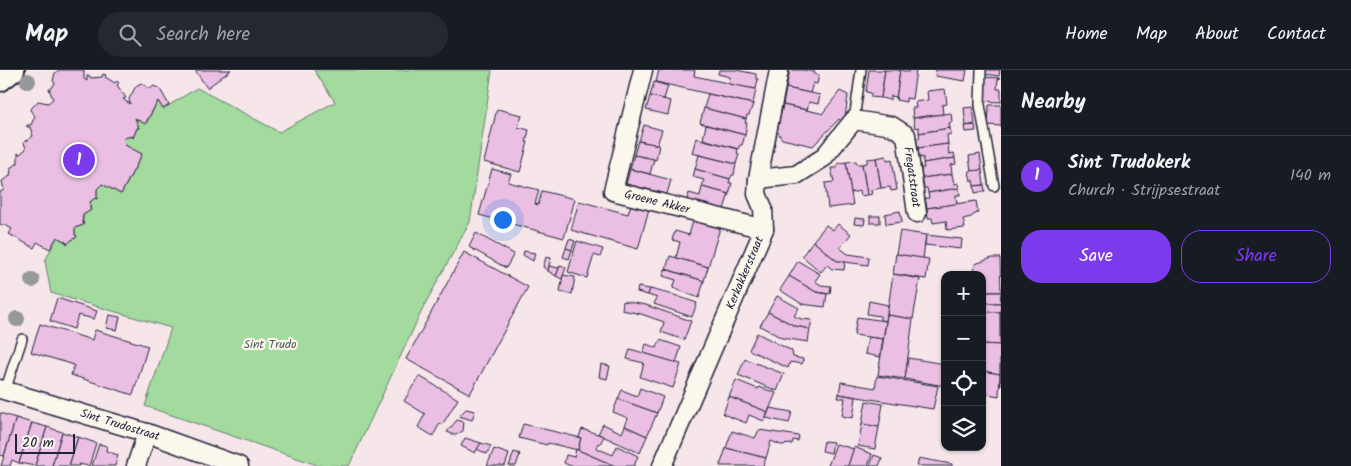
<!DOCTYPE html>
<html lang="en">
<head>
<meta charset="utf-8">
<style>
  :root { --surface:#171b24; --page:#242831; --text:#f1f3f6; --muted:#9ea1a6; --line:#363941; --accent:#7c3aed }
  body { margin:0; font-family:Kalam,sans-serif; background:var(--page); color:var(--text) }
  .controls { position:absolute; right:15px; bottom:15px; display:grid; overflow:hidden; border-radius:10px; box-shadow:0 1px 4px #0004 }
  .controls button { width:45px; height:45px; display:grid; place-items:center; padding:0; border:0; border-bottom:1px solid var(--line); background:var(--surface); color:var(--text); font:25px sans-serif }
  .scale { position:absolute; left:15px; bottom:12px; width:60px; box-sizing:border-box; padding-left:5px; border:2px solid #22223b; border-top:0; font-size:14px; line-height:18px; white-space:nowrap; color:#22223b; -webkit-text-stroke:4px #fbf7ec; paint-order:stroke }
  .you { position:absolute; left:502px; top:149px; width:18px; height:18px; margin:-12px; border:4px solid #fff; border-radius:50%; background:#1a73e8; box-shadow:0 0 0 8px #1a73e833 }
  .badge { display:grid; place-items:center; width:32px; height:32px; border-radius:50%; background:var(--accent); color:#fff; font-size:16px; font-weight:700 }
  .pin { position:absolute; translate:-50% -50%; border:2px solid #fff; box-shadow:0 1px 5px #0006 }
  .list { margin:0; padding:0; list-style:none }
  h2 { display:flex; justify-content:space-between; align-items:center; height:65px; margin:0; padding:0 20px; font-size:21px }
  h2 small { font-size:16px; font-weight:400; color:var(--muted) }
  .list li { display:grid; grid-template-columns:32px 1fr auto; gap:15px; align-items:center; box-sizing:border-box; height:80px; padding:0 20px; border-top:1px solid var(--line) }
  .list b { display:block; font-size:19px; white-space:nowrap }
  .list p { margin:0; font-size:16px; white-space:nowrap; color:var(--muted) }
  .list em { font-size:16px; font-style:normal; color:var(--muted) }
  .actions { display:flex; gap:10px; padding:15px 20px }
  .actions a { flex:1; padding:11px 0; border:1px solid var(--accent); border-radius:20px; text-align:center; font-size:18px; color:var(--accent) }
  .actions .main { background:var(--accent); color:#fff }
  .icon { flex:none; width:28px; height:28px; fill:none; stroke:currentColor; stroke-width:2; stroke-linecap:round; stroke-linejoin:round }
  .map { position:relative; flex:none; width:1001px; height:396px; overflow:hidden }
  header { display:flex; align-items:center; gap:30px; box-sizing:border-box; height:70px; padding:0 25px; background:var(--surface); border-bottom:1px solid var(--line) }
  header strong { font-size:24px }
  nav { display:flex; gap:28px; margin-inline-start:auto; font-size:18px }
  .search { width:350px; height:45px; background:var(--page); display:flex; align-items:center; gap:12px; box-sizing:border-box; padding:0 18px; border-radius:28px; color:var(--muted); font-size:19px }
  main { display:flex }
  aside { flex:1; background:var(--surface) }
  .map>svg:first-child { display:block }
  .green { fill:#a3da9e; stroke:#627e6c }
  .building { fill:#ebbfe4; stroke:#22223b }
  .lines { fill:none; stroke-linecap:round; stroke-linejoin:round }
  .service-casing { stroke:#22223b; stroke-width:12 }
  .minor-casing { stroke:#22223b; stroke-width:21 }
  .tertiary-casing { stroke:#22223b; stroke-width:26 }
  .service { stroke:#fbf7ec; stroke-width:9 }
  .minor { stroke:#fbf7ec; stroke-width:18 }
  .tertiary { stroke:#fbf7ec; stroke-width:22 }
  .tree { fill:#97989a }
  .labels { text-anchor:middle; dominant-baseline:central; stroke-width:4.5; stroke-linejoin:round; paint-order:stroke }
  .street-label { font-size:12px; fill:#22223b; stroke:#fbf7ec }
  .park-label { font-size:12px; fill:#495959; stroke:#fbf7ec }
</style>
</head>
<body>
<header>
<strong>Map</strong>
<div class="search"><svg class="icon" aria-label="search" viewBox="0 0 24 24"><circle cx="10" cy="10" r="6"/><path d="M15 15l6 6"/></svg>Search here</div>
<nav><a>Home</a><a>Map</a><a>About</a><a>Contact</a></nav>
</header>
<main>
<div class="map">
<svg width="1001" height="396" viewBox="0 0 1001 396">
  <rect width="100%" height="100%" fill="#f6e6ea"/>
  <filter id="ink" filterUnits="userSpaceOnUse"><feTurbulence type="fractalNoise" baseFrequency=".02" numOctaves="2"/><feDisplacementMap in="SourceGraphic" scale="10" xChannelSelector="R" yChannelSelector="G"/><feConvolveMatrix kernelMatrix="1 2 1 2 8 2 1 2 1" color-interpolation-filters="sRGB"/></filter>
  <g filter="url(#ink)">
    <!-- green -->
    <polygon class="green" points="314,0 492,0 470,152 425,234 349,396 320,396 145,336 171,258 51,223 45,191 57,167 67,173 75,165 75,158 83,155 83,145 91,140 90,132 95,128 97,129 97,119 102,114 121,124 142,85 125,75 124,68 132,66 133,68 137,58 139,58 135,48 146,54 158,31 163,39 197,18 279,62 335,32"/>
    <!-- building -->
    <g class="building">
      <polygon points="59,0 84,0 84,9 87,11 87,6 90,6 91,8 102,7 103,4 106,5 105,7 115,13 117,11 119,13 117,15 126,28 123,29 124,30 130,34 129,29 136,16 141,13 150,19 154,16 160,19 169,35 163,39 158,31 145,54 135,48 139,58 137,58 133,68 132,66 124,68 125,75 142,84 121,124 102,114 97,119 97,129 95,128 90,132 90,139 91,140 83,145 82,152 84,153 83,155 75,158 75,165 77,166 75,169 74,168 67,174 66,172 57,167 50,179 37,172 34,178 9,164 12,159 5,155 0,155 0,122 4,120 2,111 10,106 11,99 10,98 18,93 18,83 20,84 26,79 24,72 26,70 27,71 33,66 30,57 27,57 27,55 31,55 35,46 30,40 38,31 48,33 53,29 49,19 51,19 55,13 53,11 55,3"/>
      <polygon points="195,0 231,0 207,18"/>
      <polygon points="659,0 695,0 694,6 756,19 753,34 656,12"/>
      <polygon points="719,0 736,0 756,4 756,9 758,9 756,19 729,14 730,7 718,4"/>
      <polygon points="790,0 803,0 815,2 814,4 819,5 817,14 813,13 810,23 786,18"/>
      <polygon points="869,0 885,0 881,28 871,27 871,23 866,22"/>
      <polygon points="885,0 900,0 896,30 896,27 891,26 890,30 881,28"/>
      <polygon points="900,0 909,2 910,0 916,0 912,29 906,28 906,32 896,30"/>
      <polygon points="936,0 967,0 965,11 935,6"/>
      <polygon points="985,0 1000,0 999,6 984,4"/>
      <polygon points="983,7 1001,8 998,9 997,19 1001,19 1001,32 982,31"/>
      <polygon points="654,12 668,16 664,29 650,26"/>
      <polygon points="786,18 820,25 818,34 809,32 807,40 783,35"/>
      <polygon points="945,19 947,34 942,35 943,44 913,48 912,38 916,38 915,32 928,30 927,21"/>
      <polygon points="840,21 848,25 845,48 842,52 839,49 813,76 782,69 777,61 783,35 820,43 822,44"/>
      <polygon points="708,24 753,34 749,45 747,45 746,49 704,38"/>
      <polygon points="650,26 671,31 668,45 646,40"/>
      <polygon points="989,35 1001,35 1001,56 988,55"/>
      <polygon points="973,37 975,54 966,56 964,38"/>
      <polygon points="704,38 746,49 745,53 747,53 745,65 700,53"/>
      <polygon points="497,39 522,45 518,57 529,60 526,72 528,72 520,102 484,92"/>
      <polygon points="951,43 952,52 949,53 950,58 919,63 919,57 915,58 913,48"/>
      <polygon points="644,55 662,60 657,75 639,71"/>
      <polygon points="706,55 745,65 742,75 740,75 738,79 703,69"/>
      <polygon points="975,55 976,61 966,62 965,56"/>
      <polygon points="950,58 951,64 947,65 948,74 918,78 916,68 920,68 919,63"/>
      <polygon points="696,68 738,79 737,83 739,84 736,94 692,83"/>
      <polygon points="638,71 659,75 656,90 634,85"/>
      <polygon points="948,74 949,84 954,83 955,88 923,93 923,87 919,88 918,78"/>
      <polygon points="980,84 982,100 971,101 969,86"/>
      <polygon points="634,85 654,89 650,104 630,99"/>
      <polygon points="699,85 736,94 734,105 732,105 730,109 695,99"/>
      <polygon points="886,86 887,90 892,89 897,120 891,121 890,117 881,118 876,88"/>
      <polygon points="876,88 881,118 871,120 872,124 867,125 862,94 867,93 867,89"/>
      <polygon points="955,88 956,94 951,95 952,104 922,108 921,98 924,98 923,93"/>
      <polygon points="856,91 857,94 862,94 867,125 861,126 860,121 851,123 846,92"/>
      <polygon points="846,92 853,135 828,138 825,113 834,112 831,98 837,98 837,94"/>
      <polygon points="492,99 511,104 508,112 539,120 535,134 538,135 542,121 575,129 564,168 479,145"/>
      <polygon points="630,99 671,110 667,124 626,114"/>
      <polygon points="695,99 730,109 729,113 732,113 729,124 702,117 704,110 693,107"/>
      <polygon points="982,100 984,115 974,116 973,110 971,111 969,101"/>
      <polygon points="952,104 954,114 958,113 959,118 928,123 927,118 924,118 922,108"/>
      <polygon points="984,115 985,121 975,123 974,116"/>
      <polygon points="702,117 729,124 724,139 687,130 689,123 700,126"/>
      <polygon points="959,118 960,125 956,125 957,134 927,138 925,128 929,128 928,123"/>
      <polygon points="579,131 628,144 631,134 649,139 638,179 571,160"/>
      <polygon points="976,131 978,142 971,147 963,149 965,158 947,160 946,151 933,153 932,148 928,148 927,138"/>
      <polygon points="900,141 902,152 886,154 885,144"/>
      <rect x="870" y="146" width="10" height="7"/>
      <polygon points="855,148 865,149 864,155 854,154"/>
      <polygon points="693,151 720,158 708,197 676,188 680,172 672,170 675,161 689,165"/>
      <polygon points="838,154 851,164 840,178 848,184 869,187 868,195 837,191 813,171 826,155 833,160"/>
      <polygon points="900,161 926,165 923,189 896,184"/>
      <polygon points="476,163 514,184 506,198 469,177"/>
      <polygon points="926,165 962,169 961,179 925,175"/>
      <polygon points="569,169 575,171 572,180 566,178"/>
      <polygon points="577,171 603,179 600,187 594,185 587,208 568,202"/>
      <polygon points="813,171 837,191 845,191 844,200 832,199 827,195 821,202 802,186"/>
      <polygon points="566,178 572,180 569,189 563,187"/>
      <polygon points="524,181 535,183 533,191 523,185"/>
      <polygon points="464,182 528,217 470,324 406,289"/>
      <polygon points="896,184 929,189 926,209 893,204"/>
      <polygon points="670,186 708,197 704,211 666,199"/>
      <polygon points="546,187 551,188 548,201 543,197"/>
      <polygon points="992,188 1000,188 1001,222 982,222 982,205 974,205 975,194"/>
      <polygon points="798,191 820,204 815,211 821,215 831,216 830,224 816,222 789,206"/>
      <polygon points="560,195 566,197 562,209 556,206"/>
      <polygon points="549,196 559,198 556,206 548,201"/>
      <polygon points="665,199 704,211 699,228 673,218 676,210 663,206"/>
      <polygon points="893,204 920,209 913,249 887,245"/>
      <polygon points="563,205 575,207 572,224 560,222"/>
      <polygon points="789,206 816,222 827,224 825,237 802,234 780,220"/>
      <polygon points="638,217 650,219 648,225 637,222"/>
      <polygon points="650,219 674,225 697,233 692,247 654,234 657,228 648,225"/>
      <rect x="982" y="222" width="19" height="11"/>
      <polygon points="1001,224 1001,315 1000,316"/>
      <polygon points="777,226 799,238 794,246 801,249 812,250 810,259 795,256 768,242"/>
      <polygon points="57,228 97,241 94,249 78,245 74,259 50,251"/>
      <polygon points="623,231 646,235 691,251 684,270 661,262 664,252 641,244 622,240"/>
      <polygon points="869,231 888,235 886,251 880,250 880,246 867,244"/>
      <polygon points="982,233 1001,233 1000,242 982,242"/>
      <polygon points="768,242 795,256 810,259 808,272 782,268 760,256"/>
      <polygon points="982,242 1000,242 1000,275 982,274"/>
      <polygon points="109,245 120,247 117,260 106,258"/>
      <polygon points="887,245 913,249 905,309 878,305"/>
      <polygon points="857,247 886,251 883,269 854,265"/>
      <polygon points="40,254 92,270 95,260 148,276 133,325 71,305 74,295 31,282"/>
      <polygon points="757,263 792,281 793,287 803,289 802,294 790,292 788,298 749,280"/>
      <polygon points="868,267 883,269 880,287 865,284"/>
      <polygon points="660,270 681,277 676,293 643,283 646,274 657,278"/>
      <polygon points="982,274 1000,275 1000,304 982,301"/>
      <polygon points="630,279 681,294 673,318 640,307 644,293 627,289"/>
      <polygon points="908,288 945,294 945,316 905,309"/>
      <polygon points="745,289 784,304 777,321 738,305"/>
      <polygon points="601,294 610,296 607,309 599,307"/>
      <polygon points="982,301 1000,304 999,326 982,323"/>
      <polygon points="419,306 458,329 442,355 440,353 433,366 418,357 425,344 404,331"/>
      <polygon points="877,306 938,316 933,339 839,324 841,312 875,318"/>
      <polygon points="736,310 758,319 759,317 776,323 768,342 729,327"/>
      <polygon points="640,318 663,327 657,343 618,329 622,320 637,326"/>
      <polygon points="839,324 856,327 853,348 842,346 845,328 838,328"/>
      <polygon points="729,327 768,342 764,351 749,345 746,353 723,344"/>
      <polygon points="618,329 657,343 647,366 625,356 628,348 613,342"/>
      <polygon points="866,331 883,334 879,357 862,354"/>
      <polygon points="770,338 792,342 789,353 766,348"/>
      <polygon points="466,339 475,341 472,350 459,346"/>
      <polygon points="0,343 16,348 4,386 0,385"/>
      <polygon points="16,348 32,353 19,393 12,390 10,396 1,396"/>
      <polygon points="457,350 464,352 463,361 455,365 447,362"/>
      <polygon points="32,353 47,357 35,396 19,393"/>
      <polygon points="523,354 581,368 578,380 548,373 547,375 519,368"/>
      <polygon points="603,354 622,363 625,356 647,366 640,383 598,364"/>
      <polygon points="862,354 879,357 875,379 858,376"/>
      <polygon points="47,357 62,362 52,396 35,396"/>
      <polygon points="582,359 604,366 600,374 598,373 596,378 613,385 617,376 638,386 634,396 615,396 578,380 581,368 579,367"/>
      <polygon points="759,360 799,366 798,371 793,370 792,374 781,375 771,371 766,388 726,378 732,361 755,368"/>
      <polygon points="62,362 78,367 69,396 52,396"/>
      <polygon points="78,367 96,373 89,396 79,394 79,396 69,396"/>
      <polygon points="465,368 481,373 475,383 461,376"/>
      <polygon points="824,371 833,372 831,383 822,381"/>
      <polygon points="481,373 491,376 487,384 477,379"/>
      <polygon points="99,374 107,376 106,381 118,385 115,396 92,396"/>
      <polygon points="836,374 854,379 848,396 828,396"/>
      <polygon points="854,377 872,384 868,396 848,396"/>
      <polygon points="726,378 766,388 763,396 720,396"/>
      <polygon points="494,379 509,384 505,396 487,396"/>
      <polygon points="576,379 578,380 615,396 571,396 564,393 566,385 574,387"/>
      <polygon points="514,382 520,384 516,396 509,396"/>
      <polygon points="874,385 882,388 879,396 870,396"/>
      <polygon points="919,388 929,390 952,394 952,396 917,396"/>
    </g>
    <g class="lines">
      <defs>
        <g id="service">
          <polyline points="981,0 980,35 994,116"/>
          <polyline points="854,50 861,0"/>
          <polyline points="5,321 22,269"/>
        </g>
        <g id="minor">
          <polyline points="643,0 613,121 764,159"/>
          <polyline points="758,109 796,105 823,88 854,50 892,56 906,65 917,143"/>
          <polyline points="0,319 147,363 239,396"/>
          <polyline points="136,396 147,363"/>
          <polyline points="662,396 764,159 763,138 757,124 758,109 779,0"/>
        </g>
        <polyline id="tertiary" points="0,10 13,0"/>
      </defs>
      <!-- service casing -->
      <use href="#service" class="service-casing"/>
      <!-- minor casing -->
      <use href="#minor" class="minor-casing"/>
      <!-- tertiary casing -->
      <use href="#tertiary" class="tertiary-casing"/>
      <!-- service -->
      <use href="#service" class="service"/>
      <!-- minor -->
      <use href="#minor" class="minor"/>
      <!-- tertiary -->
      <use href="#tertiary" class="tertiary"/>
    </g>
    <!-- trees -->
    <g class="tree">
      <circle cx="28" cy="11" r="8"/>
      <circle cx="32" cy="210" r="8"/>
      <circle cx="17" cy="249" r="8"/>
    </g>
  </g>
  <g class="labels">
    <!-- street labels -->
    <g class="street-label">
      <text transform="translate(912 107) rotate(82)">Fregatstraat</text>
      <text transform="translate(657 132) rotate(14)">Groene Akker</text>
      <text transform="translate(745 203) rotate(-67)">Kerkakkerstraat</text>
      <text transform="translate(120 355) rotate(17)">Sint Trudostraat</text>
    </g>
    <!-- park labels -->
    <g class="park-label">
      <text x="270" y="274">Sint Trudo</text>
    </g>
  </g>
</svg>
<div class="controls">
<button>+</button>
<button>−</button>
<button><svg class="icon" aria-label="locate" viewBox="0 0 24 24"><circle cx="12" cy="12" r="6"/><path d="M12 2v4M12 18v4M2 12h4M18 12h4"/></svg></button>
<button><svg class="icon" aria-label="layers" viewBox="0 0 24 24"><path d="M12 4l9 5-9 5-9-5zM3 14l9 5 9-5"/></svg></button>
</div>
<div class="scale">20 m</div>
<div class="you"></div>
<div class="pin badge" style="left:79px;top:90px">1</div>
</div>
<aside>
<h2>Nearby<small></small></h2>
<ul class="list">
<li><span class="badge">1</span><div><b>Sint Trudokerk</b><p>Church · Strijpsestraat</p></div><em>140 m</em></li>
</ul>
<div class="actions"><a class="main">Save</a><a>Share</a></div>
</aside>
</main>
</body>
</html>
